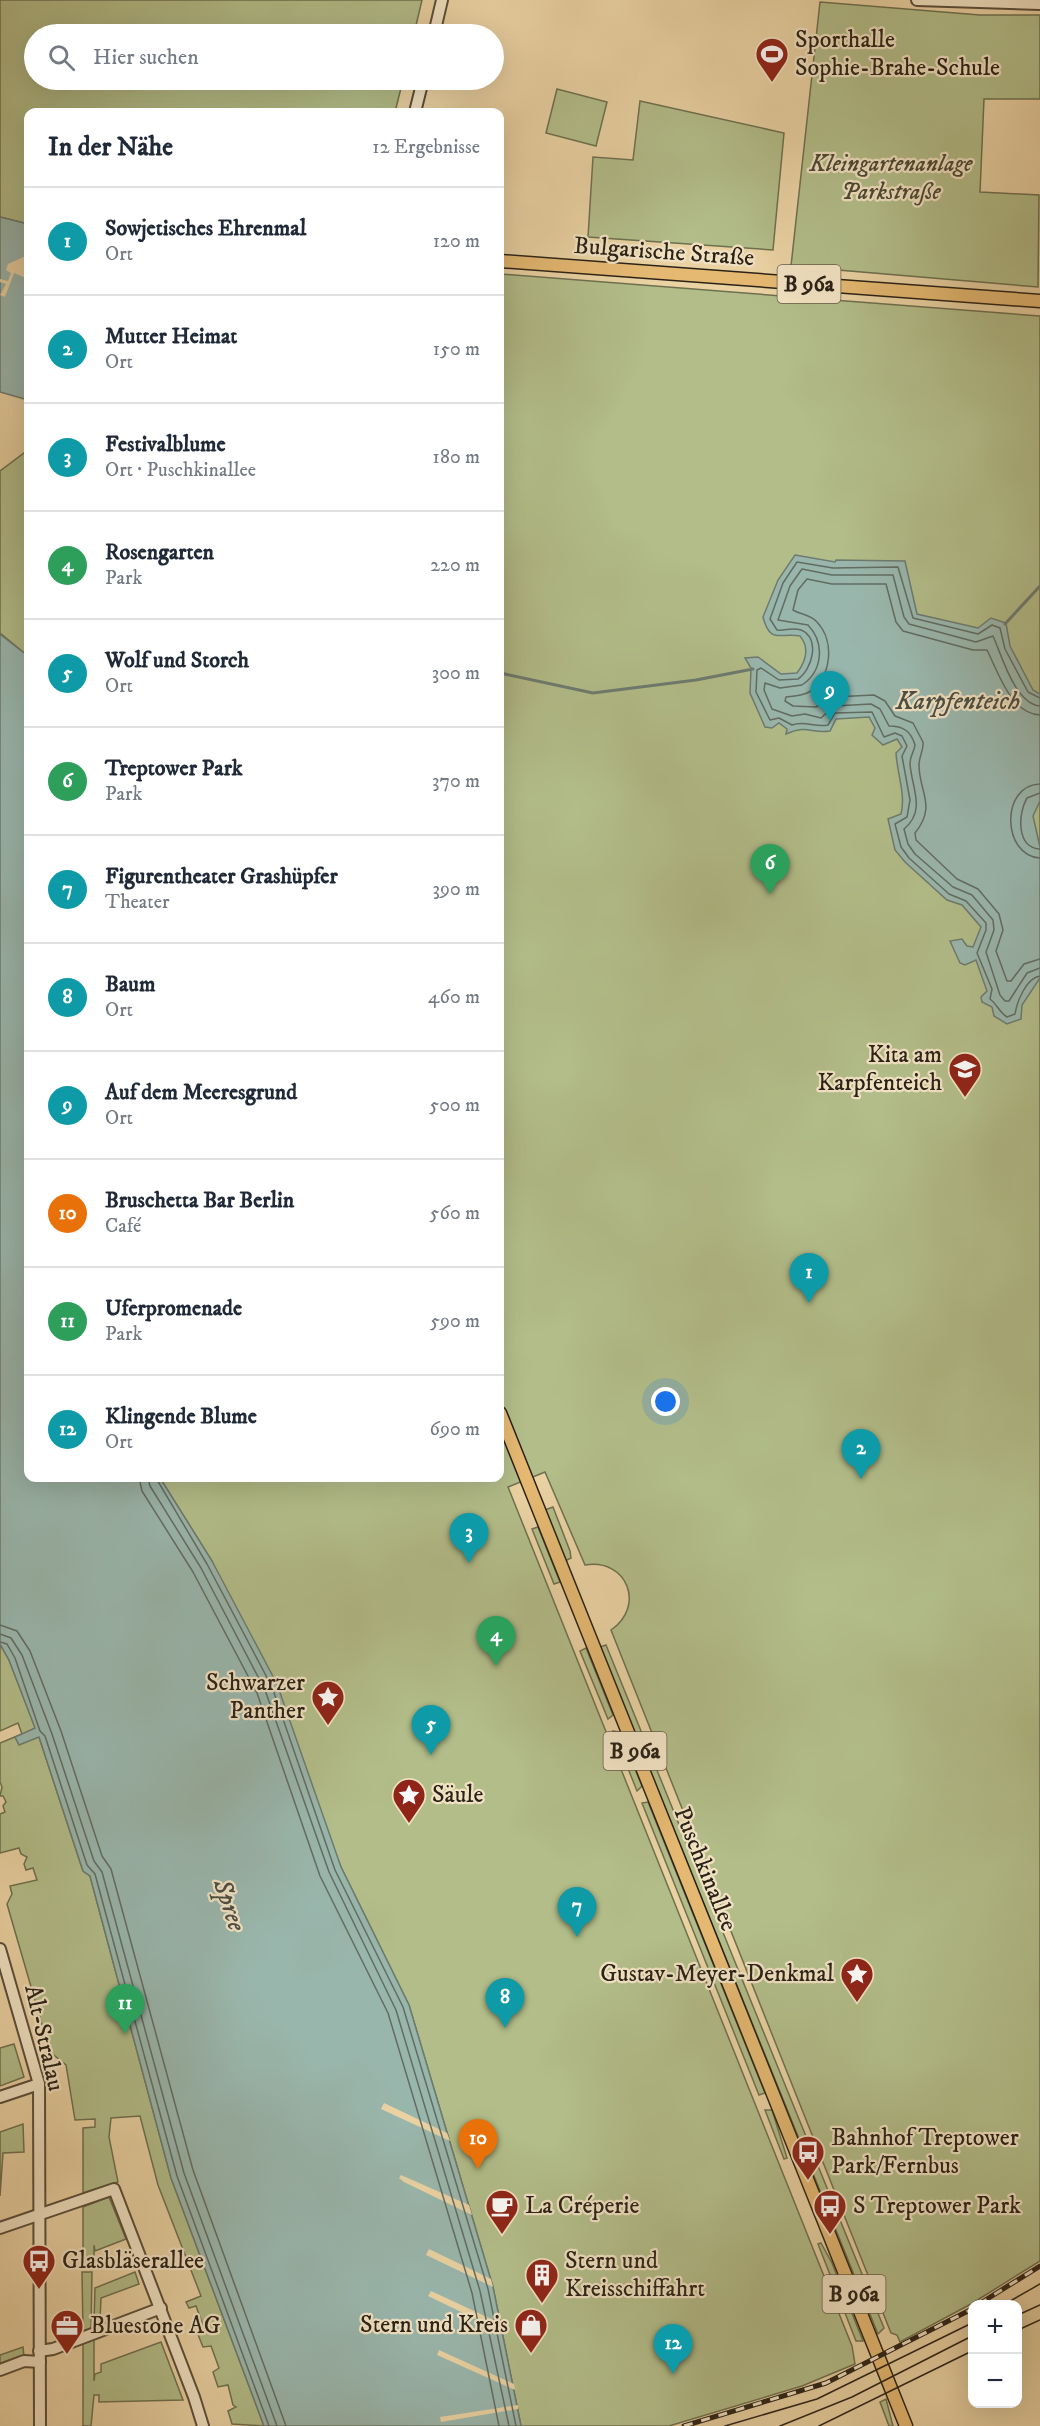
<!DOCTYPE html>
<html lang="de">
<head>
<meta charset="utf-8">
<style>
  :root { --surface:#fff; --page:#f2f2f3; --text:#1f2937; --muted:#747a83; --line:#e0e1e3; --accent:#7c3aed }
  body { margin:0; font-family:"IM FELL DW Pica",serif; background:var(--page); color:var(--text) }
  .controls { position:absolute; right:18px; bottom:18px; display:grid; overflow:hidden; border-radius:12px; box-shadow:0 6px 24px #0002 }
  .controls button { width:54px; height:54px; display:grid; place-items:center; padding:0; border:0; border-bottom:2px solid var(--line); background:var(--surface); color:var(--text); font:30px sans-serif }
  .you { position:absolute; left:666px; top:1402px; width:21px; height:21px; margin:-15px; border:4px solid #fff; border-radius:50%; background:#1a73e8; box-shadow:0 0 0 9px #1a73e833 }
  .badge { display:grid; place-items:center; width:39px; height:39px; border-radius:50%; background:var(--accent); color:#fff; font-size:20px; font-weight:700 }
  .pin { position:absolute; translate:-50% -50px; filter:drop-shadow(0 2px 3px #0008) }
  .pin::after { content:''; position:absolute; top:32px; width:21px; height:18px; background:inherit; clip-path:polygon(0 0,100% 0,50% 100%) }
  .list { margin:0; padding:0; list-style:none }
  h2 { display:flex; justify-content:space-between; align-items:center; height:78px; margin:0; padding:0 24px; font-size:26px }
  h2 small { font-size:20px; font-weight:400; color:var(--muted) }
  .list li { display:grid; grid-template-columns:39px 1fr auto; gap:18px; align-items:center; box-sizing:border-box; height:108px; padding:0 24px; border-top:2px solid var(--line) }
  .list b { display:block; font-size:22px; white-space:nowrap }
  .list p { margin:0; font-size:20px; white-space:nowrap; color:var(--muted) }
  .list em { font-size:20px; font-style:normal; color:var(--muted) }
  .icon { flex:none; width:33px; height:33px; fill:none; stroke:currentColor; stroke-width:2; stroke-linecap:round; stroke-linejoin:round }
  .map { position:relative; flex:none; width:1040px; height:2426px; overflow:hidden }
  .search { position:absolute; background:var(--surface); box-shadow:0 6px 24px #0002; left:24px; top:24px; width:480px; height:66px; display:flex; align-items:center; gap:15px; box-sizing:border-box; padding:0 21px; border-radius:33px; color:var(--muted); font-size:22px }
  .panel { position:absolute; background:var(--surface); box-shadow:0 6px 24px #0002; left:24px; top:108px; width:480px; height:1374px; border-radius:12px }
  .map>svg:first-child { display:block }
  .green { fill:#b2bd89; stroke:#6e7050; stroke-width:1.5 }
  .water { fill:#99b6ac; stroke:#6d7b70; stroke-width:1.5 }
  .pier { fill:#ead2a3 }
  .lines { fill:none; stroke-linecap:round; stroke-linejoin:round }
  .shore { stroke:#626c62; stroke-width:1.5 }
  .stream { stroke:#6d7b70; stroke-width:3 }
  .minor-casing { stroke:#5a4e3a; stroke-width:14 }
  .major-casing { stroke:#2a2217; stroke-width:15 }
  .minor { stroke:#f1e2c3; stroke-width:10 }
  .major { stroke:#e5b972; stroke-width:12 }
  .tram { stroke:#2a2217; stroke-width:1.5 }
  .rail-casing { stroke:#2a2217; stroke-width:5 }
  .rail { stroke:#f1e2c3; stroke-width:3; stroke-dasharray:9; stroke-linecap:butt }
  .labels { text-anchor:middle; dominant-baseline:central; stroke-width:4.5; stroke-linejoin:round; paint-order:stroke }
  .shield { fill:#f1e2c3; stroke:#665c4b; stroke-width:1.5 }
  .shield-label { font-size:22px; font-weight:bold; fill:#2a2217 }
  .poi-label { font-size:24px; fill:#2a2217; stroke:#f1e2c3; text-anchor:start }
  .park-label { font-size:24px; font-style:italic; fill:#4c4934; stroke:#f1e2c3 }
  .street-label { font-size:24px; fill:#2a2217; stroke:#f1e2c3 }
  .water-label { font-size:26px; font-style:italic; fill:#4b4e44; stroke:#f1e2c3 }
</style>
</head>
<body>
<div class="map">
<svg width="1040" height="2426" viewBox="0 0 1040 2426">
  <rect width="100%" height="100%" fill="#ead2a3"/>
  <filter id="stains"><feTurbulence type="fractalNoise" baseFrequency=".00333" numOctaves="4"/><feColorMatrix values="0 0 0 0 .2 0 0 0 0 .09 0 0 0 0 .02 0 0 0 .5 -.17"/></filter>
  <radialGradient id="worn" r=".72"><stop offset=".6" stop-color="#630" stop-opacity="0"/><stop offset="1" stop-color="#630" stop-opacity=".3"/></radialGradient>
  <!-- green -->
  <g class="green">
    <polygon points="0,0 422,0 414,34 34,34 34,80 403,80 395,112 28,112 28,224 0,217"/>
    <polygon points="820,2 980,15 1040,15 1040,99 984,99 980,192 1039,195 1038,287 791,266"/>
    <polygon points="557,89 607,102 596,146 546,133"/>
    <polygon points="640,101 784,133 773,250 588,237 593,157 633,160"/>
    <path d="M500,274L1040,316V2261L971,2304L900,2342L897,2335L891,2333L611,1630C646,1606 627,1558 585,1565L545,1472L508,1487L852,2346L855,2364L802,2386L669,2426H521L493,2287L409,2005L341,1867L212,1561L160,1478H500Z"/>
    <polygon points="28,450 28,656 0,633 0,471"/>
    <polygon points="553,1507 570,1551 571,1558 565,1561 545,1510"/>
    <polygon points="538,1527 560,1582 554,1584 532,1529"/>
    <polygon points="0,1644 9,1660 39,1737 83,1871 90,1876 171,2178 264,2426 232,2424 228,2411 236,2407 233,2405 228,2385 218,2387 213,2372 219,2368 211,2346 203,2347 197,2332 204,2328 196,2306 189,2308 186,2302 201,2296 158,2185 140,2116 111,2118 109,2137 118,2182 83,2193 83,2128 95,2127 95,2119 75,2120 66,2065 50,2052 7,1904 12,1894 10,1886 37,1880 33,1868 26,1870 24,1864 27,1857 21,1854 19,1848 0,1853 0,1814 5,1812 3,1806 6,1802 3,1796 0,1796 2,1787 0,1782 0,1743 22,1734 18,1723 0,1731"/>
    <polygon points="606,1645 884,2328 878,2334 600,1647"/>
    <polygon points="586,1648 613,1715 608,1719 580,1651"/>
    <polygon points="613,1731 620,1732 642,1786 637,1791"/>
    <polygon points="648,1802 765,2093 759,2095 642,1803"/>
    <polygon points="14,2044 24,2077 0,2086 0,2048"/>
    <polygon points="765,2110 772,2110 787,2158 784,2159"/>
    <polygon points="23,2124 24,2152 3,2153 0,2196 0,2132"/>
    <polygon points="109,2197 126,2239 95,2251 94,2245 94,2261 83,2261 83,2207"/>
    <polygon points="821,2243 832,2263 863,2341 856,2341 818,2244"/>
    <polygon points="82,2272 92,2272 91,2328 83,2331"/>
    <polygon points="135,2272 139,2284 101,2298 100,2321 94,2322 95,2288"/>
    <polygon points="94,2339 94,2381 95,2374 101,2372 101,2364 161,2342 183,2400 99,2402 99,2395 94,2395 91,2426 83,2426 83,2343"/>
    <polygon points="23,2347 24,2357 0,2366 0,2355"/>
    <polygon points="886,2399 893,2426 889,2426 880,2402"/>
  </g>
  <!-- water -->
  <g class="water">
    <polygon points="0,217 28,224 28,400 0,392"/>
    <path d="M795,555L835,562L836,560L905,561L917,614L978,628L991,618L1006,623L1010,646L1033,690L1040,694V801L1033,816L1040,847V978L1022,1005L1021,1019L1007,1024L994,1016L992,1007L982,1002L981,997L987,991L976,960L965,965L960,963L950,941L962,939L967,946L973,947L981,927L962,905L947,900L905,862L895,850L888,819L901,814C906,794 897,774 896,753L902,747L897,739L883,745L872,735L875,728L869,717L836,719L830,731C810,734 809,724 786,734L787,729L779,723L772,728L765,727L750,693L751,668L745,658L758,657L781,674L797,673C806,661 810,648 800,636C781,632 770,645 763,617L778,580Z"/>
    <polygon points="0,634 28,656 28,1478 160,1478 212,1561 277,1684 341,1867 409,2005 493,2287 521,2426 264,2426 171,2178 90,1876 83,1871 39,1737 19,1745 15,1737 35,1728 9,1660 0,1644"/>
  </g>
  <!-- pier -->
  <g class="pier">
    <polygon points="28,255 28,283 26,278 14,273 5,297 0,295 6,284 0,282 0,279 8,281 11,273 6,270 8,264"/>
    <polygon points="384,2103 447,2133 450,2141 381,2109"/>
    <polygon points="401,2175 469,2205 472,2215 404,2182 399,2178"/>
    <polygon points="429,2249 491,2279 493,2287 426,2255"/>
    <polygon points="431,2291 502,2324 503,2332 428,2296"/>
    <polygon points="439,2350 514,2384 515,2390 437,2355"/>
    <polygon points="518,2405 518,2409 441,2422 440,2417"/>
  </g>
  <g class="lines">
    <!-- shore -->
    <g class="shore">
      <path d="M1040,698L1028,692L1005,649L1000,628L992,625L978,634L913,618L898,567L833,568L797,562L783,583L770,619L777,630C785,631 792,627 801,630C821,638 812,670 798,679L779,680L761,668L757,670L756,692L770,720L779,718L792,725C805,720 815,728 828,725L835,713L872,712L884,737L895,733L902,736L907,746L902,756L910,800L907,817L895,824L901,847L909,858L949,894L966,901L986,923V930L977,953L992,989L990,999C998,1005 999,1012 1007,1017L1015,1014C1017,1002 1026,978 1040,976"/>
      <path d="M1040,706C1015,704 1002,656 993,636L976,642L909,624L904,617L893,575H832L802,569L790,586L778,620L808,625C825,643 823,671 802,685L780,688L765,683L764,690L772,709L792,716L805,714L821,718L834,706L871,704L880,709L889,726C903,726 911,731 915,745C914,752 910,756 910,763C911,787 927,810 904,829L908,844L915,854L953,887L972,895L993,920L994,930L986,952L1000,995L1005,1001H1009L1027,973L1040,968"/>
      <path d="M1040,715C1011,714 998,672 987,650H973L903,631L896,622L886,584H832L807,579L798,590L793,610C801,615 810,614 817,622C835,641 832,677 809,692C802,696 794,696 786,697L785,701L793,706L816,707L833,697L874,695L885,701L895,716L913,723L923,742C924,750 919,756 919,765C919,792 937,806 915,833L916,840L957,879L978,889L999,914L1003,930L996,951L1007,981H1011L1024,964L1040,959"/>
      <path d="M1040,784C1000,785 1002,856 1040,858"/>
      <path d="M1040,793L1027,798C1018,813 1016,848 1040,849"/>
      <polyline points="139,1478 142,1491 193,1572 257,1693 320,1876 388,2013 472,2293 499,2426"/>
      <polyline points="148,1478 150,1486 201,1568 265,1690 329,1872 396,2010 480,2291 509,2426"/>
      <polyline points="156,1478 207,1564 272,1687 335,1870 403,2007 488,2289 516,2426"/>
      <polyline points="0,1625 17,1631 30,1651 61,1731 102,1856 111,1869 193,2170 286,2426"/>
      <polyline points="0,1634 11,1638 22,1655 52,1734 94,1861 102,1872 184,2173 277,2426"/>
      <polyline points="0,1642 7,1644 15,1658 40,1731 45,1736 87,1865 95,1874 177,2176 269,2426"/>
    </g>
    <!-- stream -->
    <g class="stream">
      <polyline points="1005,624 1040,586"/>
      <polyline points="500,673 593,693 696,680 753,669"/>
    </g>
    <defs>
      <g id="minor">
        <polyline points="917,0 1040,4"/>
        <polyline points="434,34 442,0"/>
        <polyline points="415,112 423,80"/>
        <polyline points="0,1949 39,2084 40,2426"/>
        <polyline points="0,2097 39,2084"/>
        <polyline points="0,2228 114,2189 194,2397 203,2426"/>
        <polyline points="39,2351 53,2349 161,2308"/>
        <polyline points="0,2370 24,2361 40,2362"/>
      </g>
      <g id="major">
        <polyline points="500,261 1040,301"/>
        <polyline points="500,1413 906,2426"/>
      </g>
    </defs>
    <!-- minor casing -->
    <use href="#minor" class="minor-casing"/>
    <!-- major casing -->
    <use href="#major" class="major-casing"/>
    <!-- minor -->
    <use href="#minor" class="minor"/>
    <!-- major -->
    <use href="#major" class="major"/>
    <!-- tram -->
    <g class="tram">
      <polyline points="1005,2304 1040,2284"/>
      <polyline points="1018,2315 1040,2305"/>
      <polyline points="1018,2330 1040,2320"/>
      <polyline points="725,2426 817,2399 972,2323"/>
      <polyline points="780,2426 852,2397 972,2336"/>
      <polyline points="819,2426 972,2351"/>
    </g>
    <defs>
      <g id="rail">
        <polyline points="979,2304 1040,2266"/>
        <polyline points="684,2426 826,2383 972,2309"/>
      </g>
    </defs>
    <!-- rail casing -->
    <use href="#rail" class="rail-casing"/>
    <!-- rail -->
    <use href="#rail" class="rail"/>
  </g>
  <!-- icons -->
  <defs>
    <symbol id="stadium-pin" viewBox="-11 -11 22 30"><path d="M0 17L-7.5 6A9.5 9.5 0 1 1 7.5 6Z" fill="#8f2418" stroke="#f1e2c3"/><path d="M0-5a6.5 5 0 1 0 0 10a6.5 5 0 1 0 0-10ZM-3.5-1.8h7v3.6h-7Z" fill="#fff"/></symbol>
    <symbol id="school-pin" viewBox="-11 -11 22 30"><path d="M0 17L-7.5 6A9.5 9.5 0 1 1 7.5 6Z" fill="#8f2418" stroke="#f1e2c3"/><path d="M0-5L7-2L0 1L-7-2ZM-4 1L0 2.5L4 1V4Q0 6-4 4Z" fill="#fff"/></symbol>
    <symbol id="sight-pin" viewBox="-11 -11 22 30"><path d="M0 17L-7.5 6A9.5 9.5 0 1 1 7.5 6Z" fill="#8f2418" stroke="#f1e2c3"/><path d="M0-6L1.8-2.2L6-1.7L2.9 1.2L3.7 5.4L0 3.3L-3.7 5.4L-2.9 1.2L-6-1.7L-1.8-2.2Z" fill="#fff"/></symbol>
    <symbol id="bus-pin" viewBox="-11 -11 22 30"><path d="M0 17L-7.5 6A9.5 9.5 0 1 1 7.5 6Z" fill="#8f2418" stroke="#f1e2c3"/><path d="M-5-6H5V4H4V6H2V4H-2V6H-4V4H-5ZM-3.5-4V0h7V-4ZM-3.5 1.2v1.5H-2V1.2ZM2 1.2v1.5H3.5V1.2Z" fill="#fff"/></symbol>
    <symbol id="cafe-pin" viewBox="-11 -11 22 30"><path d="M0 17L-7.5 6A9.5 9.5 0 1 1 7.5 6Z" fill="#8f2418" stroke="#f1e2c3"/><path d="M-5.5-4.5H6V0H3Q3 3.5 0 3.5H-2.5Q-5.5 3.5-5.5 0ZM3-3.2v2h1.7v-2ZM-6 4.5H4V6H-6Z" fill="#fff"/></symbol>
    <symbol id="building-pin" viewBox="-11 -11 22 30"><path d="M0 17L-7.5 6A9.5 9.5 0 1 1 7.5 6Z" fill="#8f2418" stroke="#f1e2c3"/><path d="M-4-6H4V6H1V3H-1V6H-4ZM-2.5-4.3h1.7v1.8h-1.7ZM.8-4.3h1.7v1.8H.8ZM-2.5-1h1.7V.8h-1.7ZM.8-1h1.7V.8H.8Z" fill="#fff"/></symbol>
    <symbol id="shop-pin" viewBox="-11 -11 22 30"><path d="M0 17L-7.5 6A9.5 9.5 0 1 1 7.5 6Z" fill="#8f2418" stroke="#f1e2c3"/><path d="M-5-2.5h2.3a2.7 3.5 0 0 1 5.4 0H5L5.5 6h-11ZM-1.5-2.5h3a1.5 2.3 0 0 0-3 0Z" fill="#fff"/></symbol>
    <symbol id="office-pin" viewBox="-11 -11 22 30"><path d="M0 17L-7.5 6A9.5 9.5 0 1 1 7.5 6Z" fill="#8f2418" stroke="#f1e2c3"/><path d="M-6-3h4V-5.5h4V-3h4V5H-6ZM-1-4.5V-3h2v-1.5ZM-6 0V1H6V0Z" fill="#fff"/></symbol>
  </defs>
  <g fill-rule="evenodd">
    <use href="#stadium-pin" x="753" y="35" width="38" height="52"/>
    <use href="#school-pin" x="946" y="1050" width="38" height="52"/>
    <use href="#sight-pin" x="309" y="1678" width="38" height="52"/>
    <use href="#sight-pin" x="390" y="1776" width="38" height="52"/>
    <use href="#sight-pin" x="838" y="1955" width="38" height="52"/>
    <use href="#bus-pin" x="789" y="2133" width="38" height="52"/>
    <use href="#cafe-pin" x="483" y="2187" width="38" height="52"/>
    <use href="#bus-pin" x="811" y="2187" width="38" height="52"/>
    <use href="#bus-pin" x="20" y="2242" width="38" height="52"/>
    <use href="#building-pin" x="523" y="2256" width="38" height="52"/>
    <use href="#shop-pin" x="512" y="2306" width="38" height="52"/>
    <use href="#office-pin" x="48" y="2307" width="38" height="52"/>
  </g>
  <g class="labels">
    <!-- shield labels -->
    <g class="shield">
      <rect x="777.5" y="265" width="63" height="38" rx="4.5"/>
      <rect x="603.5" y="1732" width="63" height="38" rx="4.5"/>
      <rect x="822.5" y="2275" width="63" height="38" rx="4.5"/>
    </g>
    <g class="shield-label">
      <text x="809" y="284">B 96a</text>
      <text x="635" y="1751">B 96a</text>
      <text x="854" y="2294">B 96a</text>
    </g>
    <!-- poi labels -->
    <g class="poi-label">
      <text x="795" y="40">Sporthalle<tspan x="795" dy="28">Sophie-Brahe-Schule</tspan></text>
      <text x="942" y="1055" text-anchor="end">Kita am<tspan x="942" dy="28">Karpfenteich</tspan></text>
      <text x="305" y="1683" text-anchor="end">Schwarzer<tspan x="305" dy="28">Panther</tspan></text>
      <text x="432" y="1795">Säule</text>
      <text x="834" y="1974" text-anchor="end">Gustav-Meyer-Denkmal</text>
      <text x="831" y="2138">Bahnhof Treptower<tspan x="831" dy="28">Park/Fernbus</tspan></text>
      <text x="525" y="2206">La Créperie</text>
      <text x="853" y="2206">S Treptower Park</text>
      <text x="62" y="2261">Glasbläserallee</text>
      <text x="565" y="2261">Stern und<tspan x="565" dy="28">Kreisschiffahrt</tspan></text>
      <text x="508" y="2325" text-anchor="end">Stern und Kreis</text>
      <text x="90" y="2326">Bluestone AG</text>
    </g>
    <!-- park labels -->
    <g class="park-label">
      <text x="891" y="164">Kleingartenanlage<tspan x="891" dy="28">Parkstraße</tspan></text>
    </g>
    <!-- street labels -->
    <g class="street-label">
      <text transform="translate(664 252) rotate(4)">Bulgarische Straße</text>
      <text transform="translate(705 1869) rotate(68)">Puschkinallee</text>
      <text transform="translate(44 2038) rotate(77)">Alt-Stralau</text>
    </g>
    <!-- water labels -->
    <g class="water-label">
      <text x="958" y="701">Karpfenteich</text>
      <text transform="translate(229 1905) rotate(71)">Spree</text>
    </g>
  </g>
  <rect width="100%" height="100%" filter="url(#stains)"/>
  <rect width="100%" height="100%" fill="url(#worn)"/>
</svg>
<div class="controls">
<button>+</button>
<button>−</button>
</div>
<div class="you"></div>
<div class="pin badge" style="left:809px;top:1303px;background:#0f9aa8">1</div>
<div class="pin badge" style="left:861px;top:1479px;background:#0f9aa8">2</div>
<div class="pin badge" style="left:469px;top:1563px;background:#0f9aa8">3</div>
<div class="pin badge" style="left:496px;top:1666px;background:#2e9e5b">4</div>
<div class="pin badge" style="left:431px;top:1755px;background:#0f9aa8">5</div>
<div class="pin badge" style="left:770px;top:894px;background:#2e9e5b">6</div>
<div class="pin badge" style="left:577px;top:1937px;background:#0f9aa8">7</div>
<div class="pin badge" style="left:505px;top:2028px;background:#0f9aa8">8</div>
<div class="pin badge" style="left:830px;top:721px;background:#0f9aa8">9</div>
<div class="pin badge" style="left:478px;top:2169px;background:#e8710a">10</div>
<div class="pin badge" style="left:125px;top:2034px;background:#2e9e5b">11</div>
<div class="pin badge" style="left:673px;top:2374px;background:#0f9aa8">12</div>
<div class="search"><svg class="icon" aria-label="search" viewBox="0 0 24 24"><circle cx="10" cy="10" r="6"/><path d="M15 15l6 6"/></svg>Hier suchen</div>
<section class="panel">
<h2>In der Nähe<small>12 Ergebnisse</small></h2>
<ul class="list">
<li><span class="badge" style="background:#0f9aa8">1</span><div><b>Sowjetisches Ehrenmal</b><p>Ort</p></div><em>120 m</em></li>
<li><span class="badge" style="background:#0f9aa8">2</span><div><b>Mutter Heimat</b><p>Ort</p></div><em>150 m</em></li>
<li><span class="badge" style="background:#0f9aa8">3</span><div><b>Festivalblume</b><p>Ort · Puschkinallee</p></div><em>180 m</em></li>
<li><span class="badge" style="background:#2e9e5b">4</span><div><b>Rosengarten</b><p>Park</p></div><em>220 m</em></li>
<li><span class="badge" style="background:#0f9aa8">5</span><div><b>Wolf und Storch</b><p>Ort</p></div><em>300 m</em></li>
<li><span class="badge" style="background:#2e9e5b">6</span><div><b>Treptower Park</b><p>Park</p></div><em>370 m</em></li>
<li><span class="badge" style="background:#0f9aa8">7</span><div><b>Figurentheater Grashüpfer</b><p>Theater</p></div><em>390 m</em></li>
<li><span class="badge" style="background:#0f9aa8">8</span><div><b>Baum</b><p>Ort</p></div><em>460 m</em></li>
<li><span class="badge" style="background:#0f9aa8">9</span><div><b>Auf dem Meeresgrund</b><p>Ort</p></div><em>500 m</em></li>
<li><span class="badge" style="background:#e8710a">10</span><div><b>Bruschetta Bar Berlin</b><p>Café</p></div><em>560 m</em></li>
<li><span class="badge" style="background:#2e9e5b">11</span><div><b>Uferpromenade</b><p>Park</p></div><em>590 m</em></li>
<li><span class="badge" style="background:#0f9aa8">12</span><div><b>Klingende Blume</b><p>Ort</p></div><em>690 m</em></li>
</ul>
</section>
</div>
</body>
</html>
